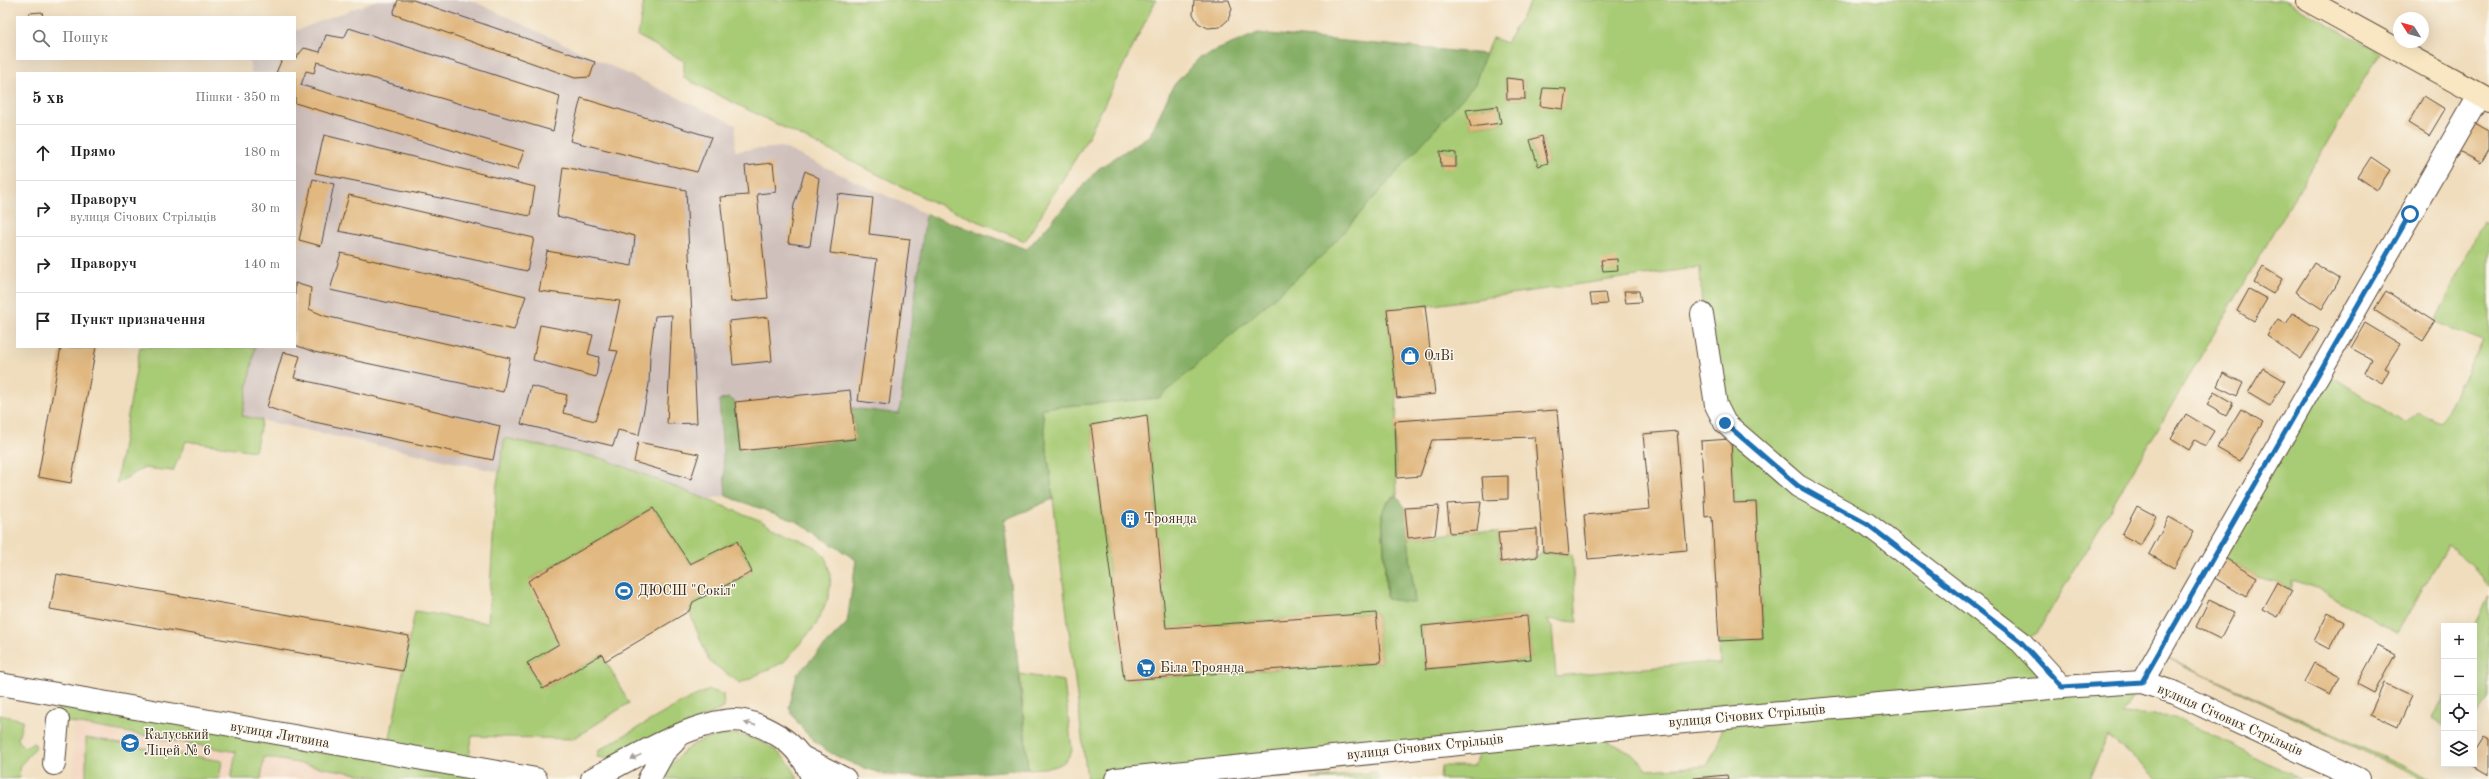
<!DOCTYPE html>
<html lang="uk">
<head>
<meta charset="utf-8">
<style>
  :root { --surface:#fff; --page:#f2f2f2; --text:#202124; --muted:#757577; --line:#e0e0e0 }
  body { margin:0; font-family:"Old Standard TT",serif; background:var(--page); color:var(--text) }
  .controls { position:absolute; right:12px; bottom:12px; display:grid; overflow:hidden; border-radius:0px; box-shadow:0 4px 16px #0002 }
  .controls button { width:36px; height:36px; display:grid; place-items:center; padding:0; border:0; border-bottom:1px solid var(--line); background:var(--surface); color:var(--text); font:20px sans-serif }
  .compass { position:absolute; left:2393px; top:12px; width:36px; height:36px; border-radius:50%; background:var(--surface); box-shadow:0 4px 16px #0002; rotate:307deg }
  .stop { position:absolute; width:12px; height:12px; margin:-9px; border:3px solid #1f6fb2; border-radius:50%; background:#fff }
  .stop.end { background:#1f6fb2; border-color:#fff; box-shadow:0 1px 4px #0008 }
  .list { margin:0; padding:0; list-style:none }
  h2 { display:flex; justify-content:space-between; align-items:center; height:52px; margin:0; padding:0 16px; font-size:17px }
  h2 small { font-size:13px; font-weight:400; color:var(--muted) }
  .list li { display:grid; grid-template-columns:26px 1fr auto; gap:12px; align-items:center; box-sizing:border-box; height:56px; padding:0 16px; border-top:1px solid var(--line) }
  .list b { display:block; font-size:15px; white-space:nowrap }
  .list p { margin:0; font-size:13px; white-space:nowrap; color:var(--muted) }
  .list em { font-size:13px; font-style:normal; color:var(--muted) }
  .icon { flex:none; width:22px; height:22px; fill:none; stroke:currentColor; stroke-width:2; stroke-linecap:round; stroke-linejoin:round }
  .map { position:relative; flex:none; width:2489px; height:779px; overflow:hidden }
  .search { position:absolute; background:var(--surface); box-shadow:0 4px 16px #0002; left:16px; top:16px; width:280px; height:44px; display:flex; align-items:center; gap:10px; box-sizing:border-box; padding:0 14px; border-radius:0px; color:var(--muted); font-size:15px }
  .panel { position:absolute; background:var(--surface); box-shadow:0 4px 16px #0002; left:16px; top:72px; width:280px; height:276px; border-radius:0px }
  .map>svg:first-child { display:block }
  .built { fill:#f3d4bf }
  .industrial { fill:#cfc0bb }
  .green { fill:#a8cb75; stroke:#727a4a; fill-rule:evenodd }
  .forest { fill:#86af66; stroke:#606c42 }
  .building { fill:#e1b880 }
  .lines { fill:none; stroke-linecap:round; stroke-linejoin:round }
  .minor-casing { stroke:#564536; stroke-width:24 }
  .secondary-casing { stroke:#564536; stroke-width:24 }
  .minor { stroke:#fff; stroke-width:22 }
  .secondary { stroke:#f9e7c3; stroke-width:22 }
  .oneway { fill:#a79f9a }
  .route { stroke:#1f6fb2; stroke-width:5 }
  .labels { text-anchor:middle; dominant-baseline:central; stroke-width:3; stroke-linejoin:round; paint-order:stroke }
  .poi-label { font-size:14px; fill:#3b2a1e; stroke:#fbf7ec; text-anchor:start }
  .street-label { font-size:14px; fill:#3b2a1e; stroke:#fbf7ec }
</style>
</head>
<body>
<div class="map">
<svg width="2489" height="779" viewBox="0 0 2489 779">
  <rect width="100%" height="100%" fill="#fbf7ec"/>
  <filter id="ink" filterUnits="userSpaceOnUse"><feTurbulence type="fractalNoise" baseFrequency=".025" numOctaves="2"/><feDisplacementMap in="SourceGraphic" scale="8" xChannelSelector="R" yChannelSelector="G"/><feConvolveMatrix kernelMatrix="1 2 1 2 8 2 1 2 1" color-interpolation-filters="sRGB"/></filter>
  <filter id="wash" filterUnits="userSpaceOnUse"><feTurbulence type="fractalNoise" baseFrequency=".012" numOctaves="4" result="noise"/><feDisplacementMap in="SourceGraphic" scale="16" xChannelSelector="R" yChannelSelector="G"/><feGaussianBlur stdDeviation="0.9" result="paint"/><feColorMatrix in="noise" values="0 0 0 0 0 0 0 0 0 0 0 0 0 0 0 0 0 1.4 0 .05"/><feComposite in="paint" operator="in"/></filter>
  <g filter="url(#wash)">
    <rect width="100%" height="100%" fill="#f0ddbd"/>
    <!-- built -->
    <g class="built">
      <polygon points="75,723 236,752 231,779 73,779"/>
      <polygon points="264,757 386,779 261,779"/>
    </g>
    <!-- industrial -->
    <polygon class="industrial" points="377,0 471,0 736,125 735,151 782,147 926,214 899,414 852,408 855,439 740,451 735,402 719,400 726,496 704,500 515,439 508,474 242,416 255,347 295,347 295,73 251,73 249,59 295,59 295,31"/>
    <!-- green -->
    <g class="green">
      <polygon points="644,0 1156,0 1085,143 1025,241 935,203 684,78 684,61 638,36"/>
      <path d="M1532,0H2285L2380,53L2037,633L2021,642L2062,687L2142,682L2122,714L2175,717L2300,779H2158L2108,736L2089,779H1728L1727,775L1681,779H1440L1441,766H1474L1482,742L1214,779H1087L1042,408L1159,398L1463,97C1478,80 1482,59 1493,38L1506,43ZM1506,78L1524,80L1525,99H1507ZM1497,106L1501,123L1471,127L1467,110ZM1542,137L1548,163L1538,165L1530,140ZM1440,151L1456,153V166L1441,167ZM1700,267L1702,314L1731,439L1734,503L1756,502L1763,639L1719,641L1720,664L1701,663L1556,676L1552,626L1547,619L1577,622L1572,555L1543,552L1537,557L1501,562L1498,532L1477,531L1408,538L1415,602L1386,599L1382,514L1388,501L1397,495L1395,445L1397,398L1387,309L1427,306ZM1147,416L1166,628L1376,613L1381,662L1124,680L1091,425ZM1527,616L1531,659L1426,669L1422,626ZM1723,719L1718,746L1707,766L1648,770L1632,753L1589,732Z"/>
      <polygon points="2483,221 2489,225 2489,588 2473,565 2448,545 2397,633 2319,589 2292,580 2292,591 2277,582 2257,577 2225,558 2321,369 2406,424 2418,412 2440,422 2483,341 2435,322"/>
      <polygon points="140,347 255,347 242,416 262,420 255,451 186,441 173,471 143,468 116,484"/>
      <polygon points="505,438 604,459 759,520 818,549 826,559 831,576 829,596 816,625 784,662 740,683 709,661 689,611 693,602 752,572 737,541 690,564 653,508 529,580 559,644 527,663 543,689 602,654 629,703 573,739 472,736 468,767 536,779 386,779 264,757 261,779 231,779 236,752 58,720 57,695 387,753 415,611 488,623 496,490"/>
      <polygon points="2489,596 2489,698 2474,718 2474,629"/>
      <polygon points="2164,656 2430,779 2422,779"/>
      <path d="M1020,674L1064,681L1072,751C1062,771 1048,767 1028,769Z"/>
      <polygon points="709,690 723,694 724,708 610,759 597,757 599,750 688,699"/>
      <polygon points="2444,695 2444,726 2433,719"/>
      <polygon points="0,715 23,720 18,739 23,747 34,743 36,747 19,767 20,778 0,779"/>
      <path d="M735,734C763,740 786,751 798,779H662C681,747 698,737 735,734Z"/>
      <polygon points="86,738 222,761 219,779 86,779"/>
      <polygon points="1376,772 1379,779 1310,779"/>
    </g>
    <!-- forest -->
    <g class="forest">
      <path d="M1258,33L1485,54L1475,84L1324,254L1159,398L1042,408L1053,499L1004,520L1028,769C983,772 934,779 888,775C881,774 872,770 865,768C830,756 806,741 789,708L797,674L847,623L856,560L798,522L726,496L719,400L729,398L735,402L740,451L855,439L852,408L899,414L926,214L1027,249L1098,169L1150,135L1173,86L1200,57Z"/>
      <polygon points="1397,495 1405,508 1415,603 1387,599 1382,514 1385,505"/>
    </g>
    <g id="blocks">
      <!-- building -->
      <g class="building">
        <polygon points="398,0 413,0 595,62 590,77 575,78 393,14"/>
        <polygon points="1194,0 1229,0 1232,9 1228,20 1220,27 1208,28 1198,23 1193,14"/>
        <polygon points="42,12 43,17 29,17 29,13"/>
        <polygon points="349,28 560,96 553,131 317,62 314,73 306,71 301,85 524,151 517,170 295,103 295,73 276,73 282,59 295,59 304,48 320,52 326,35 344,38"/>
        <polygon points="1506,78 1524,80 1525,99 1507,99"/>
        <polygon points="1543,88 1566,89 1563,109 1540,106"/>
        <polygon points="2424,96 2445,109 2429,136 2408,123"/>
        <polygon points="581,98 711,137 697,172 570,141"/>
        <polygon points="1498,106 1501,123 1471,127 1466,110"/>
        <polygon points="2475,123 2489,131 2489,149 2481,163 2459,151"/>
        <polygon points="324,135 535,187 530,216 315,173"/>
        <polygon points="1542,136 1548,163 1538,166 1530,140"/>
        <polygon points="1440,151 1456,153 1456,167 1441,167"/>
        <polygon points="2371,157 2390,170 2377,190 2358,177"/>
        <polygon points="773,163 776,192 757,194 768,298 731,302 720,197 748,195 745,166"/>
        <polygon points="563,167 686,190 697,423 667,424 672,315 655,316 650,355 649,384 639,435 618,430 613,446 521,424 531,386 567,395 563,413 595,421 618,351 609,350 620,301 539,291 547,251 632,266 635,236 557,216"/>
        <polygon points="805,171 819,178 810,246 788,243 794,205"/>
        <polygon points="313,179 334,184 321,246 299,240"/>
        <polygon points="838,194 873,198 869,234 910,239 889,405 858,401 877,259 830,253"/>
        <polygon points="349,195 534,238 527,271 339,231"/>
        <polygon points="341,253 526,296 514,330 330,290"/>
        <polygon points="1617,259 1618,270 1603,271 1601,260"/>
        <polygon points="2314,263 2340,279 2322,309 2296,292"/>
        <polygon points="2263,267 2282,279 2273,294 2254,283"/>
        <polygon points="295,283 311,288 309,309 325,316 510,358 503,392 314,352 295,345"/>
        <polygon points="2249,289 2267,299 2254,321 2237,311"/>
        <polygon points="1624,291 1639,291 1641,302 1626,303"/>
        <polygon points="2386,291 2435,322 2423,341 2374,310"/>
        <polygon points="1605,293 1607,304 1592,305 1590,294"/>
        <polygon points="1425,305 1435,394 1397,398 1387,309"/>
        <polygon points="2293,313 2319,330 2301,359 2267,336 2278,319 2286,324"/>
        <polygon points="768,317 772,361 733,365 729,321"/>
        <polygon points="2365,323 2400,344 2385,368 2389,370 2382,383 2364,373 2371,359 2351,348"/>
        <polygon points="540,325 593,335 588,354 599,357 596,377 533,360"/>
        <polygon points="61,347 96,347 71,483 38,477"/>
        <polygon points="283,352 300,356 294,378 500,426 493,460 305,420 267,407"/>
        <polygon points="2263,368 2285,381 2270,406 2248,393"/>
        <polygon points="2223,373 2243,383 2237,396 2217,386"/>
        <polygon points="850,390 855,439 740,451 735,402"/>
        <polygon points="2214,392 2233,403 2226,416 2207,405"/>
        <polygon points="2241,409 2263,422 2240,461 2217,448"/>
        <polygon points="1557,410 1569,555 1543,552 1535,437 1432,440 1420,476 1397,478 1395,421"/>
        <polygon points="2186,414 2214,431 2205,446 2195,440 2189,450 2171,439"/>
        <polygon points="1147,415 1166,628 1376,613 1381,662 1124,680 1091,425"/>
        <polygon points="1677,431 1687,550 1588,559 1584,515 1650,509 1643,434"/>
        <polygon points="1731,439 1734,503 1756,502 1763,639 1719,641 1712,516 1705,517 1701,441"/>
        <polygon points="638,442 699,454 691,479 634,462"/>
        <polygon points="1508,476 1508,499 1484,500 1482,477"/>
        <polygon points="1481,502 1477,531 1450,533 1447,504"/>
        <polygon points="1439,506 1435,535 1408,538 1405,508"/>
        <polygon points="2137,506 2156,516 2141,545 2122,535"/>
        <polygon points="653,508 690,564 737,541 752,572 693,602 689,611 605,661 602,654 543,689 527,663 559,644 528,581"/>
        <polygon points="2169,517 2194,531 2174,568 2149,554"/>
        <polygon points="1537,529 1537,557 1501,562 1498,532"/>
        <polygon points="2225,558 2257,577 2246,597 2213,577"/>
        <polygon points="57,574 409,636 403,671 50,609"/>
        <polygon points="2277,582 2292,591 2278,617 2262,609"/>
        <polygon points="2209,600 2234,612 2220,639 2196,627"/>
        <polygon points="2328,613 2344,622 2329,649 2314,641"/>
        <polygon points="1527,616 1531,659 1426,669 1422,626"/>
        <polygon points="2378,646 2395,655 2374,693 2357,684"/>
        <polygon points="2314,663 2340,677 2330,695 2304,682"/>
        <polygon points="2384,683 2412,696 2398,727 2370,714"/>
        <polygon points="2484,737 2489,740 2489,775 2470,764 2474,764 2474,753"/>
        <polygon points="1727,775 1728,779 1694,779 1694,778"/>
      </g>
    </g>
  </g>
  <g filter="url(#ink)">
    <use href="#blocks" fill-opacity="0" stroke="#564536" stroke-width="1"/>
    <g class="lines">
      <defs>
        <g id="minor">
          <polyline points="1702,314 1716,405 1725,423 1798,486 1867,524 2021,642 2062,687"/>
          <polyline points="2142,682 2479,95"/>
          <polyline points="0,684 536,779"/>
          <polyline points="800,756 845,779"/>
          <polyline points="54,764 58,720"/>
          <path d="M592,779C632,759 690,722 734,720C750,720 766,728 779,736C794,745 808,763 812,779"/>
          <polyline points="649,779 664,752 674,742"/>
          <polyline points="1116,779 1587,731 2062,687 2142,682 2175,693 2359,779"/>
        </g>
        <polyline id="secondary" points="2307,0 2489,100"/>
      </defs>
      <!-- minor casing -->
      <use href="#minor" class="minor-casing"/>
      <!-- secondary casing -->
      <use href="#secondary" class="secondary-casing"/>
      <!-- minor -->
      <use href="#minor" class="minor"/>
      <!-- secondary -->
      <use href="#secondary" class="secondary"/>
    </g>
    <!-- one-way arrows -->
    <defs><path id="oneway-solid" d="M-6-.8H1V-3.2L6.5 0L1 3.2V.8H-6Z"/></defs>
    <g class="oneway">
      <use href="#oneway-solid" transform="translate(750 724) rotate(-167)"/>
      <use href="#oneway-solid" transform="translate(636 757) rotate(154)"/>
    </g>
  </g>
  <g class="lines" filter="url(#ink)">
    <!-- route -->
    <polyline class="route" points="1725,423 1798,486 1867,524 2021,642 2062,687 2142,682 2410,214"/>
  </g>
  <!-- icons -->
  <defs>
    <symbol id="shop-disc" viewBox="-11 -11 22 22"><circle r="9.5" fill="#1f6fb2" stroke="#fbf7ec"/><path d="M-5-2.5h2.3a2.7 3.5 0 0 1 5.4 0H5L5.5 6h-11ZM-1.5-2.5h3a1.5 2.3 0 0 0-3 0Z" fill="#fff"/></symbol>
    <symbol id="building-disc" viewBox="-11 -11 22 22"><circle r="9.5" fill="#1f6fb2" stroke="#fbf7ec"/><path d="M-4-6H4V6H1V3H-1V6H-4ZM-2.5-4.3h1.7v1.8h-1.7ZM.8-4.3h1.7v1.8H.8ZM-2.5-1h1.7V.8h-1.7ZM.8-1h1.7V.8H.8Z" fill="#fff"/></symbol>
    <symbol id="stadium-disc" viewBox="-11 -11 22 22"><circle r="9.5" fill="#1f6fb2" stroke="#fbf7ec"/><path d="M0-5a6.5 5 0 1 0 0 10a6.5 5 0 1 0 0-10ZM-3.5-1.8h7v3.6h-7Z" fill="#fff"/></symbol>
    <symbol id="supermarket-disc" viewBox="-11 -11 22 22"><circle r="9.5" fill="#1f6fb2" stroke="#fbf7ec"/><path d="M-6-5.5h2.5l.6 2H6L4.5 2H-2.5L-4.4-4H-6ZM-1.5 3.2a1.3 1.3 0 1 0 .1 0ZM3 3.2a1.3 1.3 0 1 0 .1 0Z" fill="#fff"/></symbol>
    <symbol id="school-disc" viewBox="-11 -11 22 22"><circle r="9.5" fill="#1f6fb2" stroke="#fbf7ec"/><path d="M0-5L7-2L0 1L-7-2ZM-4 1L0 2.5L4 1V4Q0 6-4 4Z" fill="#fff"/></symbol>
  </defs>
  <g fill-rule="evenodd">
    <use href="#shop-disc" x="1399" y="345" width="22" height="22"/>
    <use href="#building-disc" x="1119" y="508" width="22" height="22"/>
    <use href="#stadium-disc" x="613" y="580" width="22" height="22"/>
    <use href="#supermarket-disc" x="1135" y="657" width="22" height="22"/>
    <use href="#school-disc" x="119" y="732" width="22" height="22"/>
  </g>
  <g class="labels">
    <!-- poi labels -->
    <g class="poi-label">
      <text x="1424" y="356">ОлВі</text>
      <text x="1144" y="519">Троянда</text>
      <text x="638" y="591">ДЮСШ "Сокіл"</text>
      <text x="1160" y="668">Біла Троянда</text>
      <text x="144" y="735">Калуський<tspan x="144" dy="16">Ліцей № 6</tspan></text>
    </g>
    <!-- street labels -->
    <g class="street-label">
      <text transform="translate(1747 716) rotate(-5)">вулиця Січових Стрільців</text>
      <text transform="translate(2230 720) rotate(24)">вулиця Січових Стрільців</text>
      <text transform="translate(280 735) rotate(10)">вулиця Литвина</text>
      <text transform="translate(1425 747) rotate(-6)">вулиця Січових Стрільців</text>
    </g>
  </g>
</svg>
<div class="controls">
<button>+</button>
<button>−</button>
<button><svg class="icon" aria-label="locate" viewBox="0 0 24 24"><circle cx="12" cy="12" r="6"/><path d="M12 2v4M12 18v4M2 12h4M18 12h4"/></svg></button>
<button><svg class="icon" aria-label="layers" viewBox="0 0 24 24"><path d="M12 4l9 5-9 5-9-5zM3 14l9 5 9-5"/></svg></button>
</div>
<svg class="compass" viewBox="-18 -18 36 36"><path d="M0-13l5 13h-10z" fill="#e53935"/><path d="M0 13l5-13h-10z" fill="#757577"/></svg>
<div class="stop" style="left:2410px;top:214px"></div>
<div class="stop end" style="left:1725px;top:423px"></div>
<div class="search"><svg class="icon" aria-label="search" viewBox="0 0 24 24"><circle cx="10" cy="10" r="6"/><path d="M15 15l6 6"/></svg>Пошук</div>
<section class="panel">
<h2>5 хв<small>Пішки · 350 m</small></h2>
<ul class="list">
<li><svg class="icon" aria-label="ahead" viewBox="0 0 24 24"><path d="M12 20V5M6 11l6-6 6 6"/></svg><div><b>Прямо</b></div><em>180 m</em></li>
<li><svg class="icon" aria-label="right" viewBox="0 0 24 24"><path d="M7 20v-9h11M14 6l5 5-5 5"/></svg><div><b>Праворуч</b><p>вулиця Січових Стрільців</p></div><em>30 m</em></li>
<li><svg class="icon" aria-label="right" viewBox="0 0 24 24"><path d="M7 20v-9h11M14 6l5 5-5 5"/></svg><div><b>Праворуч</b></div><em>140 m</em></li>
<li><svg class="icon" aria-label="arrive" viewBox="0 0 24 24"><path d="M6 21V4h12l-3 4 3 4H6"/></svg><div><b>Пункт призначення</b></div></li>
</ul>
</section>
</div>
</body>
</html>
